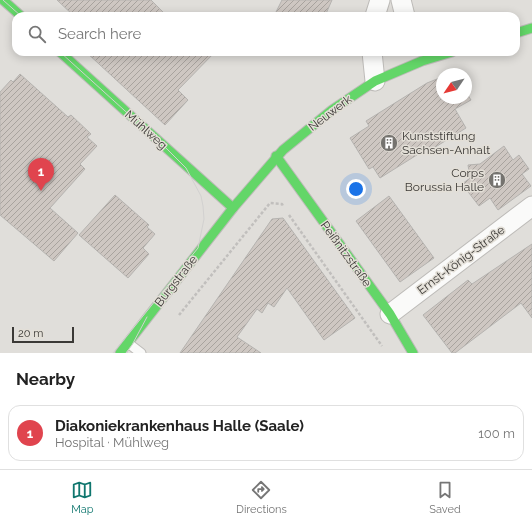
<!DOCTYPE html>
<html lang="en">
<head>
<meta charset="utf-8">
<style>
  :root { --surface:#fff; --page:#f6f6f6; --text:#222; --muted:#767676; --line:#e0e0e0; --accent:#0f766e }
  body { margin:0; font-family:Raleway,sans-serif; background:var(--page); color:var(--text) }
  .compass { position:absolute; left:436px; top:68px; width:36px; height:36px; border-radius:50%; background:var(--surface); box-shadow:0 2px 10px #0003; rotate:235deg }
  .scale { position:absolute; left:12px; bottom:10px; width:62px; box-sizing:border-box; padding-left:4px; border:2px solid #3b3936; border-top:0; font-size:11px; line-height:14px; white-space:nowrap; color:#3b3936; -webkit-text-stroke:3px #e3dfd7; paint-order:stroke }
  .you { position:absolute; left:356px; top:189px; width:14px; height:14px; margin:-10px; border:3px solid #fff; border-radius:50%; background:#1a73e8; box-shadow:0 0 0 6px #1a73e833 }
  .badge { display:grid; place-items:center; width:26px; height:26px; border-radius:50%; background:var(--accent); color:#fff; font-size:13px; font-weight:700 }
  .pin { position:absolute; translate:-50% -33px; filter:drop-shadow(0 1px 2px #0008) }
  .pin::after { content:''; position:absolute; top:21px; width:14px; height:12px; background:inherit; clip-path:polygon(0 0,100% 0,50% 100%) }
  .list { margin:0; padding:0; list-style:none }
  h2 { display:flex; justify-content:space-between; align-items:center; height:52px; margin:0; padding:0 16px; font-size:17px }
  h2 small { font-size:13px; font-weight:400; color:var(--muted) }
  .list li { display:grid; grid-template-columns:26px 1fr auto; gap:12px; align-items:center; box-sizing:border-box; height:56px; margin:0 8px 8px; padding:0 8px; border:1px solid var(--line); border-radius:12px }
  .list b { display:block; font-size:15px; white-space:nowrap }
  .list p { margin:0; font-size:13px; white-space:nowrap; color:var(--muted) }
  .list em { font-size:13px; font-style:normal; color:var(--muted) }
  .icon { flex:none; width:22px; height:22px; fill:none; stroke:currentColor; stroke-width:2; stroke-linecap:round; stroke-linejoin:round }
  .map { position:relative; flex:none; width:532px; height:353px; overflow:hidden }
  .search { position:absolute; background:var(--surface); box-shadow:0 2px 10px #0003; left:12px; right:12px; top:12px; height:44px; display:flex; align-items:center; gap:10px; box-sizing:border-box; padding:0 14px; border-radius:12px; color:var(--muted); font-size:15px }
  .sheet { height:116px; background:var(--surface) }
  nav { display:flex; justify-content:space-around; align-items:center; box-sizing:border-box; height:56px; border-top:1px solid var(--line); background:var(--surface); font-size:11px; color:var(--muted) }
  nav a { display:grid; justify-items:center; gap:2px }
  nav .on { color:var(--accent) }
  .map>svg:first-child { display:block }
  .building { fill:url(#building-hatch); stroke:#b5b3b0 }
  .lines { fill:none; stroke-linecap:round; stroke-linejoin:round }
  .lane-casing { stroke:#bdbbb8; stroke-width:11 }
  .street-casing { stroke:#bdbbb8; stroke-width:21 }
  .fast-casing { stroke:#bdbbb8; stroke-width:11 }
  .path { stroke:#c1bfbd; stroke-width:2.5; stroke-dasharray:3 2; stroke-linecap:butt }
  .lane { stroke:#fafaf9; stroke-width:9 }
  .street { stroke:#fafaf9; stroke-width:19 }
  .fast { stroke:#63d668; stroke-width:9 }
  .tram { stroke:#d2d1d0; stroke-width:1 }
  .labels { text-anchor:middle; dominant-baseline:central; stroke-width:3; stroke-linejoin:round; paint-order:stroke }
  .street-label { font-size:12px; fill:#3b3936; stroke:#e3dfd7 }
  .poi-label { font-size:12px; fill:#3b3936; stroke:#e3dfd7; text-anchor:start }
</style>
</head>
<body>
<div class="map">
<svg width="532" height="353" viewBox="0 0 532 353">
  <defs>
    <pattern id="building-hatch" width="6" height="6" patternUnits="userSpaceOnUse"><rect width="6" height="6" fill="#cec7c2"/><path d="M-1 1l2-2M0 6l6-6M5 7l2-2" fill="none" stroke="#a8a39e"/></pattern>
  </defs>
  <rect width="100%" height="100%" fill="#e0deda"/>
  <!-- building -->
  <g class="building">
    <polygon points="57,0 151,0 167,16 74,16"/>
    <polygon points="282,0 332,0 325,16 274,16"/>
    <polygon points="86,52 215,52 178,90 188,100 165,125"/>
    <polygon points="20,74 68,117 71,115 91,134 87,137 97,146 80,164 85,169 50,208 78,233 54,261 0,215 0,92 11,80 13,82"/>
    <polygon points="442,77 442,98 466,98 466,92 471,100 455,109 466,128 429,151 428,148 380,178 373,167 369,169 350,138 369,126 366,121 427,83"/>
    <polygon points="504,146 513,160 519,155 529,169 522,174 531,186 498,210 490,198 479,206 462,184 470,178 468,165 480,164"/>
    <polygon points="115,195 149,225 147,227 155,234 143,248 149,254 128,278 79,235"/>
    <polygon points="389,196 434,258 400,282 356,221"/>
    <polygon points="283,218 355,318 324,340 287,288 274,307 268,303 262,313 257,309 237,337 261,353 180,353 272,219"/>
    <polygon points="532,244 532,318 521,303 455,353 452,353 423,315 468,280 472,284"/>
  </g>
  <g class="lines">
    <defs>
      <polyline id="lane" points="128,343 141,353"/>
      <g id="street">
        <polyline points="401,0 405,16"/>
        <polyline points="375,16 380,0"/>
        <polyline points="372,52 375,81"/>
        <polyline points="390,314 532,206"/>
      </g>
      <g id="fast">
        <polyline points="3,0 21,16"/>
        <polyline points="516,33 532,28"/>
        <polyline points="60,52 233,208"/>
        <polyline points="276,156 390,314 413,353"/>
        <polyline points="120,353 233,208 283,150 332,110 375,81 422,61 452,52"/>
      </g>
    </defs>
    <!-- lane casing -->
    <use href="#lane" class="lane-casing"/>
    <!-- street casing -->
    <use href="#street" class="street-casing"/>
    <!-- fast casing -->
    <use href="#fast" class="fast-casing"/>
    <!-- path -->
    <g class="path">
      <polyline points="289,215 382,346"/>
      <polyline points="179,315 270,203 282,204 283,206"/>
    </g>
    <!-- lane -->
    <use href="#lane" class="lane"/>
    <!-- street -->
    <use href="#street" class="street"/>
    <!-- fast -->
    <use href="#fast" class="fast"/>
    <!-- tram -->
    <g class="tram">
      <polyline points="3,0 21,16"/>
      <polyline points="60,52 167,149 186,168 201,196 203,206 204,219 198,248 113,353"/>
      <polyline points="126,353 132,345 147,317"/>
    </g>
  </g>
  <!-- icons -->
  <defs>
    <symbol id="building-disc" viewBox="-11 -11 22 22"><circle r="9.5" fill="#75736f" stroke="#e3dfd7"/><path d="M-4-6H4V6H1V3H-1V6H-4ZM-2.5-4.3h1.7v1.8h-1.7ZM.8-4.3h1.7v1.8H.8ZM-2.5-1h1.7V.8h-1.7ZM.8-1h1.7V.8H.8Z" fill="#fff"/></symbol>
  </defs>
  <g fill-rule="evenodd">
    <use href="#building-disc" x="379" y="133" width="20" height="20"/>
    <use href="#building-disc" x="487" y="170" width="20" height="20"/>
  </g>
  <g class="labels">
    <!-- street labels -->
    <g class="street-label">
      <text transform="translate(330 113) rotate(-37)">Neuwerk</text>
      <text transform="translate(146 130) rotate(42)">Mühlweg</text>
      <text transform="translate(346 254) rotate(54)">Peißnitzstraße</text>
      <text transform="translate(461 260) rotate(-37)">Ernst-König-Straße</text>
      <text transform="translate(176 281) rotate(-52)">Burgstraße</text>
    </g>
    <!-- poi labels -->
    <g class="poi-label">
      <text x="402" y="136">Kunststiftung<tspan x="402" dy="14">Sachsen-Anhalt</tspan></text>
      <text x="484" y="173" text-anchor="end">Corps<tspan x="484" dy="14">Borussia Halle</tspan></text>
    </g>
  </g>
</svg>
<svg class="compass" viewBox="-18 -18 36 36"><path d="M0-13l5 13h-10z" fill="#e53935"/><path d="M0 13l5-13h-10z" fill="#767676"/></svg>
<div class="scale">20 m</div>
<div class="you"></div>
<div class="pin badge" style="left:41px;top:191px;background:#e0444e">1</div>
<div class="search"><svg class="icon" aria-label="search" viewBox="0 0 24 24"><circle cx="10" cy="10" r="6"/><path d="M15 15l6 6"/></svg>Search here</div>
</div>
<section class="sheet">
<h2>Nearby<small></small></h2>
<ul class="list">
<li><span class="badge" style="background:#e0444e">1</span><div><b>Diakoniekrankenhaus Halle (Saale)</b><p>Hospital · Mühlweg</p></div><em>100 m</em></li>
</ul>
</section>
<nav>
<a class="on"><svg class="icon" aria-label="map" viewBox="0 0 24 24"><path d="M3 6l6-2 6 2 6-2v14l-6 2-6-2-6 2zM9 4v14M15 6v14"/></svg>Map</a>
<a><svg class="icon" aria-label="directions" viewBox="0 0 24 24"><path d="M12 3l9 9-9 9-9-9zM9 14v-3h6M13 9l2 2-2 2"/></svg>Directions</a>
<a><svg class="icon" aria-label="saved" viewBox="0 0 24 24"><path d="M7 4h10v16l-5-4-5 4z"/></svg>Saved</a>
</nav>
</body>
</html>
